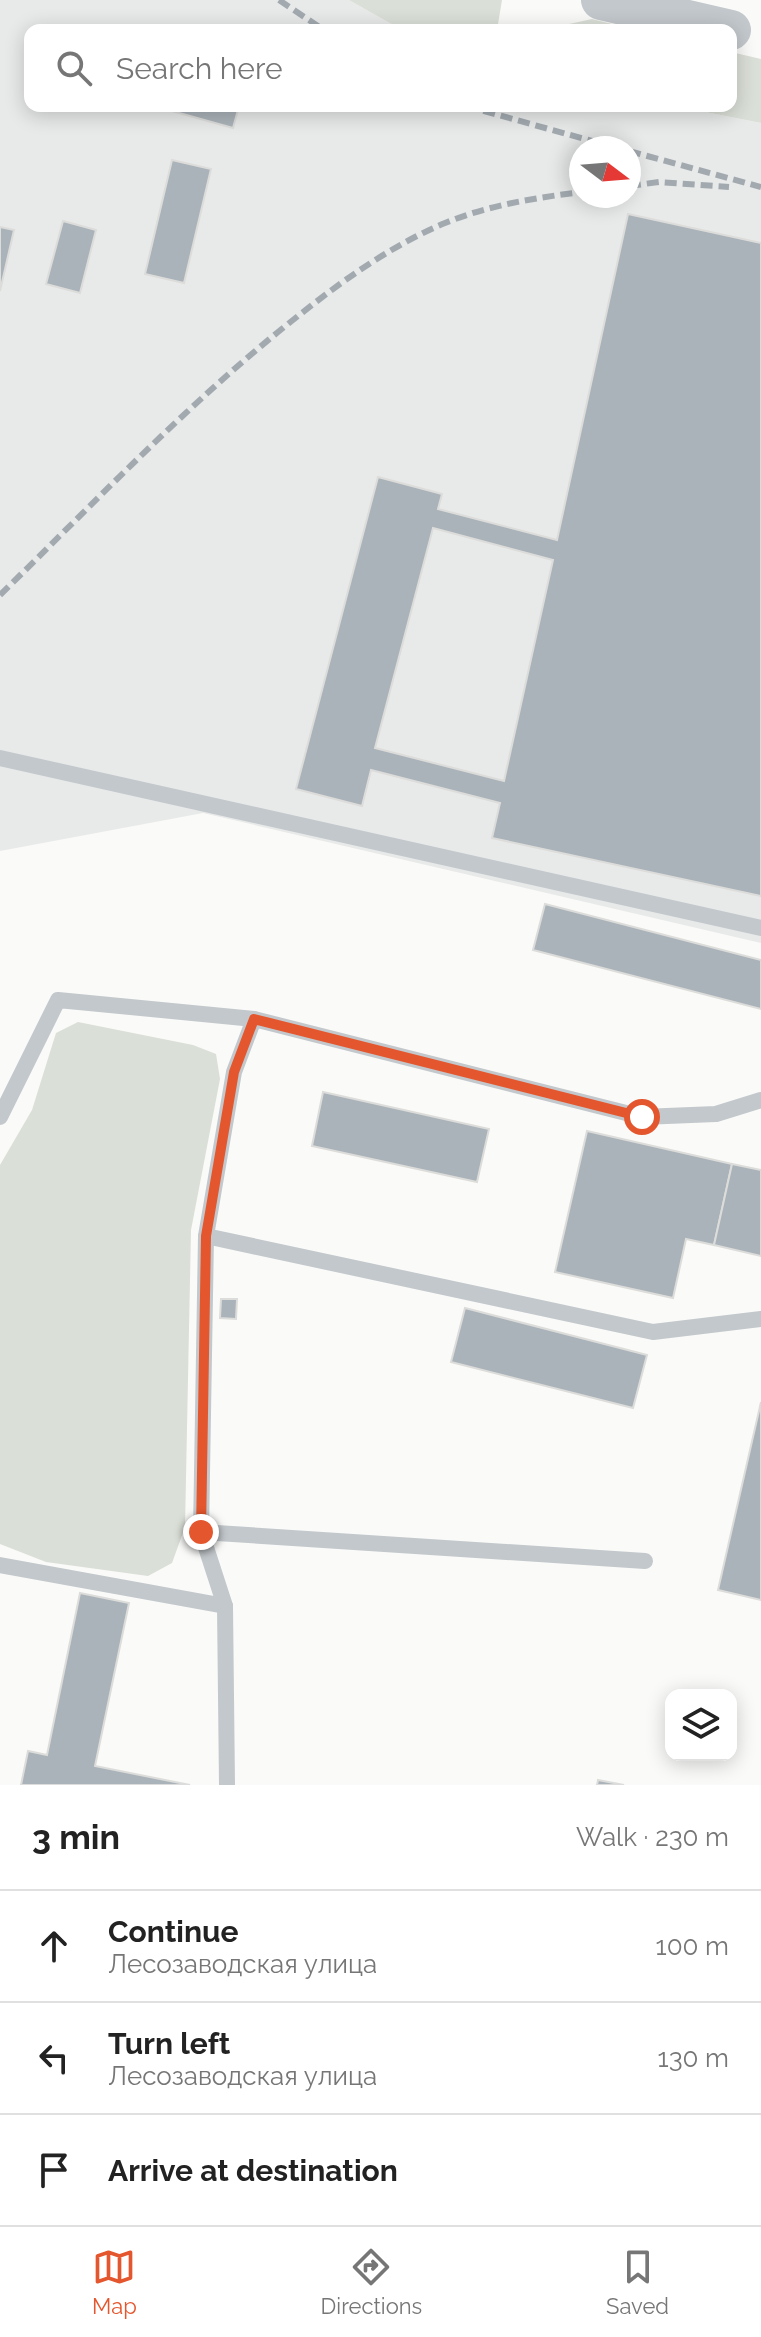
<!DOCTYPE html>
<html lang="en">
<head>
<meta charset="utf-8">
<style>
  :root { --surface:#fff; --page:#f2f2f2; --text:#222; --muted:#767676; --line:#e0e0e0; --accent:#e4572e }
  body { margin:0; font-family:Raleway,sans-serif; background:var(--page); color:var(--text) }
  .controls { position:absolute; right:24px; bottom:24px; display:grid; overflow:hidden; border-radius:16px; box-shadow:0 4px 20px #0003 }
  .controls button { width:72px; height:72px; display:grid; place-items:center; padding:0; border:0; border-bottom:2px solid var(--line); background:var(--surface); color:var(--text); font:40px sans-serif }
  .compass { position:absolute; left:569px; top:136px; width:72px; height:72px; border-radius:50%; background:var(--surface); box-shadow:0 4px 20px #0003; rotate:106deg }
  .stop { position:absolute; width:24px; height:24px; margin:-18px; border:6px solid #e4572e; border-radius:50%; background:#fff }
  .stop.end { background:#e4572e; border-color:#fff; box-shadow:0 2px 8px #0008 }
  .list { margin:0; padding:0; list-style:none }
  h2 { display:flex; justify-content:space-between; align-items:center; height:104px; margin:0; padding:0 32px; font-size:34px }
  h2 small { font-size:26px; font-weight:400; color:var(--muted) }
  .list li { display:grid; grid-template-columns:52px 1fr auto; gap:24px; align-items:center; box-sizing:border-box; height:112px; padding:0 32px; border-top:2px solid var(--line) }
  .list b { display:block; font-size:30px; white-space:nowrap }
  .list p { margin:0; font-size:26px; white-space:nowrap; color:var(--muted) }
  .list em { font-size:26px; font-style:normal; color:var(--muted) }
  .icon { flex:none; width:44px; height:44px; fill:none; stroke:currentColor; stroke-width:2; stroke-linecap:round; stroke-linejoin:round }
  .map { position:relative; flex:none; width:761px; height:1785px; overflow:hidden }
  .search { position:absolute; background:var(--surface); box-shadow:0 4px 20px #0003; left:24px; right:24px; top:24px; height:88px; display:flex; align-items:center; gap:20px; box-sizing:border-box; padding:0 28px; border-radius:16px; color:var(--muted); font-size:30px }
  .sheet { height:440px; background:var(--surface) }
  nav { display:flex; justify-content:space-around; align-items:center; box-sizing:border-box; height:112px; border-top:2px solid var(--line); background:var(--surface); font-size:22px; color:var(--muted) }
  nav a { display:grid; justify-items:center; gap:4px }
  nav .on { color:var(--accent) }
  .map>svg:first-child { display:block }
  .built { fill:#e8e9e9; fill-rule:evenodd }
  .green { fill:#dadfd7 }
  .building { fill:#aab3b9; stroke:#dcdcda; stroke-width:2; fill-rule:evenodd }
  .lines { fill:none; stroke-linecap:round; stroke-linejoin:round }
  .service { stroke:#c3c8cc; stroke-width:16 }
  .tertiary { stroke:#c3c8cc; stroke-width:40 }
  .rail { stroke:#a2aab0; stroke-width:6; stroke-dasharray:12 6; stroke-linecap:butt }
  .route { stroke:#e4572e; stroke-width:10 }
</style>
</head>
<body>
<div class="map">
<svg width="761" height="1785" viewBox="0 0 761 1785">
  <rect width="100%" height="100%" fill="#fafaf8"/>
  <!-- built -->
  <path class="built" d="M0,0H349L402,30H30V106H675L761,123V943L203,813L0,851ZM581,148H629V196H581Z"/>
  <!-- green -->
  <g class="green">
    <polygon points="349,0 502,0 497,30 402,30"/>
    <polygon points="592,19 636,30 542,30"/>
    <polygon points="731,52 761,59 761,123 675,106 731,106"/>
    <polygon points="78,1022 193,1045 216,1054 220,1079 191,1230 185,1527 172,1563 148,1576 46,1562 0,1544 0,1165 32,1110 56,1033"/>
  </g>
  <!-- building -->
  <g class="building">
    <polygon points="154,106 239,106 233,128"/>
    <polygon points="172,160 211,169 184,283 145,274"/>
    <path d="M628,214L761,243V896L492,838L500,803L371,770L362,806L296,789L378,477L442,494L438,509L557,540ZM433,528L553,560L504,781L375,748Z"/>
    <polygon points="63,221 96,230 80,293 46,284"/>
    <polygon points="0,227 14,230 0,291"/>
    <polygon points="545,904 761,960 761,1009 533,950"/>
    <polygon points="323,1092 489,1129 477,1182 312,1146"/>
    <polygon points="587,1131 732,1164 714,1245 686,1239 673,1298 555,1272"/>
    <polygon points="732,1164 761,1170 761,1256 714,1245"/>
    <polygon points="221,1299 237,1299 236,1319 220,1318"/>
    <polygon points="465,1308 647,1355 633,1408 451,1362"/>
    <polygon points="761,1402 761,1600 718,1590"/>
    <polygon points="80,1593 129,1603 95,1766 190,1785 21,1785 28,1751 47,1755"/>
    <polygon points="598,1780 624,1785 597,1785"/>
  </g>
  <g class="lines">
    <!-- service -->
    <g class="service">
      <polyline points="0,758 761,928"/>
      <polyline points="0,1117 58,1000 254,1019"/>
      <polyline points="206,1236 653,1332 761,1319"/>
      <polyline points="201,1532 645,1561"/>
      <polyline points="0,1565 225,1606"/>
      <polyline points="227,1785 225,1606 201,1532 206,1236 234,1072 254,1019 642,1117 716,1114 761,1100"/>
    </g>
    <!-- tertiary -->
    <polyline class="tertiary" points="601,0 731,30"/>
    <!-- rail -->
    <g class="rail">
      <polyline points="279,0 324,30"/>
      <polyline points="466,106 617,148"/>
      <polyline points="629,151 761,187"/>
      <polyline points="629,186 659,182 729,187"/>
      <path d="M0,595C91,506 179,413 278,332C330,290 383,249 445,223C489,205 535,198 581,192"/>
    </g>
  </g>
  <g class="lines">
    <!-- route -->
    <polyline class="route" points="201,1532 206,1236 234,1072 254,1019 642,1117"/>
  </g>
</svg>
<div class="controls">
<button><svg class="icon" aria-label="layers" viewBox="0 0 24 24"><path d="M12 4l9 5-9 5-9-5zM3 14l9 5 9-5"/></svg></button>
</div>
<svg class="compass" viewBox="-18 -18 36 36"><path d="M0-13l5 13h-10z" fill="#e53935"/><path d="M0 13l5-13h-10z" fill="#767676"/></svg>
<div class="stop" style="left:642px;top:1117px"></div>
<div class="stop end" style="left:201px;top:1532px"></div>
<div class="search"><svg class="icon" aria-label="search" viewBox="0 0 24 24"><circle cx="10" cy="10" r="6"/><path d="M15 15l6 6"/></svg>Search here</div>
</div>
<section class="sheet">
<h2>3 min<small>Walk · 230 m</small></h2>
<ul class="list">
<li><svg class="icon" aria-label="ahead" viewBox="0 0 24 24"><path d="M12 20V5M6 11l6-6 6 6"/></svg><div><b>Continue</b><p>Лесозаводская улица</p></div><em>100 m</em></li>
<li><svg class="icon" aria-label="left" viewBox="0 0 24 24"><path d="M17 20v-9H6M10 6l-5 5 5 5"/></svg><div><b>Turn left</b><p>Лесозаводская улица</p></div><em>130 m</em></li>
<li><svg class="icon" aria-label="arrive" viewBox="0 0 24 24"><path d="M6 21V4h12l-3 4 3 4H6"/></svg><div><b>Arrive at destination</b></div></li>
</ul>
</section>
<nav>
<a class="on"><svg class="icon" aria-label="map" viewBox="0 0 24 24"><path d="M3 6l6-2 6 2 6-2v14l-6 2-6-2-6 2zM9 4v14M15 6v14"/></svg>Map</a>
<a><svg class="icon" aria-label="directions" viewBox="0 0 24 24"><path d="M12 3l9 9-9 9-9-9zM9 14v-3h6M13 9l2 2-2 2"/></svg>Directions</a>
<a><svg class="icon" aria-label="saved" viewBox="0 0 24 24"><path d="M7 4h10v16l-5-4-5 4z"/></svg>Saved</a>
</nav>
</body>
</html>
